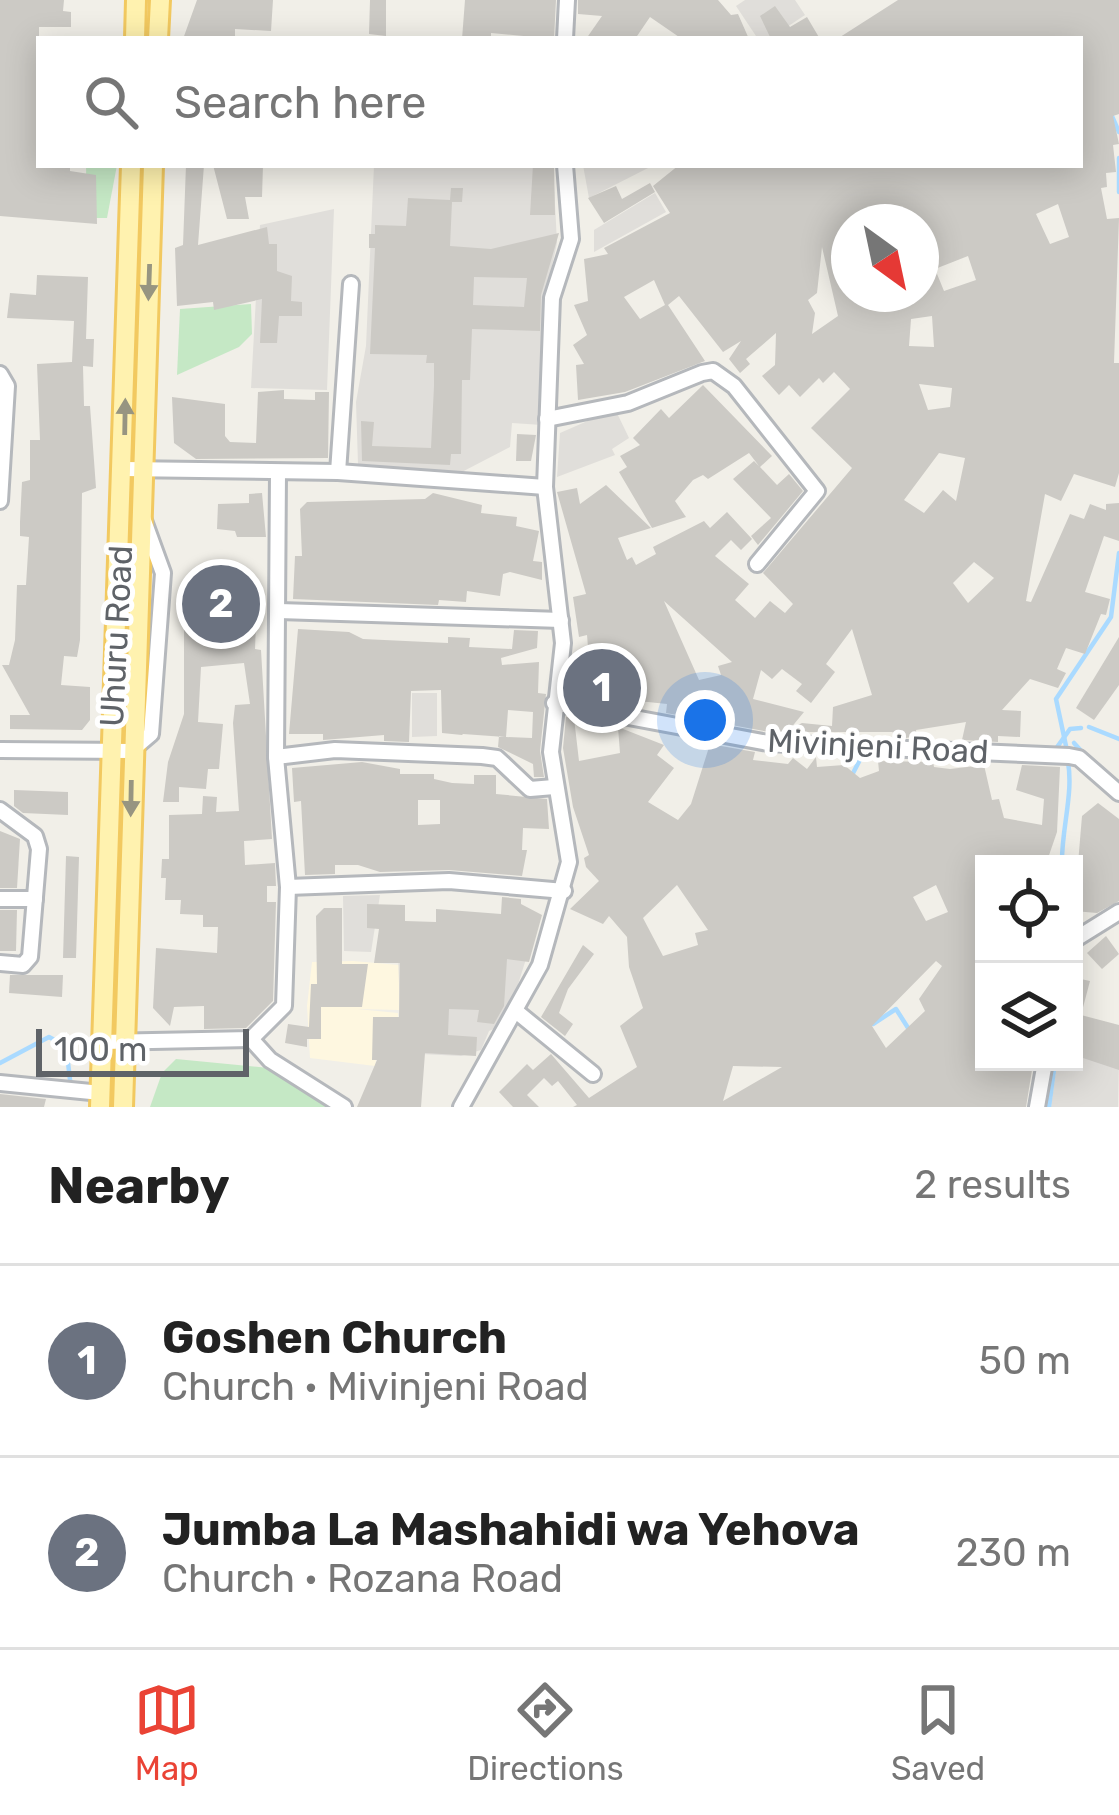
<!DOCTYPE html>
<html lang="en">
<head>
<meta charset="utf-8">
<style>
  :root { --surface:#fff; --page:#f2f2f2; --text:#222; --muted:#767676; --line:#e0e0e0; --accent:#ea4335 }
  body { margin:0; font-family:Rubik,sans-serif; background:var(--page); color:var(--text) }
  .controls { position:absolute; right:36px; bottom:36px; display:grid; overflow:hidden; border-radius:0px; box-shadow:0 6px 30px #0003 }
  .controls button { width:108px; height:108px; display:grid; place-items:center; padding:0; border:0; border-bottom:3px solid var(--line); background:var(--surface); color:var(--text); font:60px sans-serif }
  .compass { position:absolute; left:831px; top:204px; width:108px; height:108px; border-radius:50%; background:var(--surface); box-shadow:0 6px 30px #0003; rotate:147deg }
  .scale { position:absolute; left:36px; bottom:30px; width:213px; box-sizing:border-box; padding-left:12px; border:6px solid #5f6368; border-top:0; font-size:33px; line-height:42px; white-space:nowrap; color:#5f6368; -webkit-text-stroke:9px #fff; paint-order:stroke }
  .you { position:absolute; left:705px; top:720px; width:42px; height:42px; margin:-30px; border:9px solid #fff; border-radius:50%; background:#1a73e8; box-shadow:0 0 0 18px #1a73e833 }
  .badge { display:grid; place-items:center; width:78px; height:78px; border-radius:50%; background:var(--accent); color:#fff; font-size:39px; font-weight:700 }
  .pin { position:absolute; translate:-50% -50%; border:6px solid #fff; box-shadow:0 3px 12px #0006 }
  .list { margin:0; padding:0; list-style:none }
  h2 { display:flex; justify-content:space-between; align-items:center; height:156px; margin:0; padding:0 48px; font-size:51px }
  h2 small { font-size:39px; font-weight:400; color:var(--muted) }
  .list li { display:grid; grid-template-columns:78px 1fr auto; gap:36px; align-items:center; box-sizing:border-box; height:192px; padding:0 48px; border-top:3px solid var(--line) }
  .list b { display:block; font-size:45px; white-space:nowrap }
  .list p { margin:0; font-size:39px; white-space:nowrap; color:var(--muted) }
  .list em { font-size:39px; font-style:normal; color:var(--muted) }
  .icon { flex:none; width:66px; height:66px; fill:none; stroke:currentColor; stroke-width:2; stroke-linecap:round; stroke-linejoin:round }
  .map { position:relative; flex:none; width:1119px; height:1107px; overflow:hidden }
  .search { position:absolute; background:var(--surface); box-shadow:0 6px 30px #0003; left:36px; right:36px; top:36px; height:132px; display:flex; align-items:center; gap:30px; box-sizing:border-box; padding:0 42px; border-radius:0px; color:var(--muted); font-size:45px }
  .sheet { height:540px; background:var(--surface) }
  nav { display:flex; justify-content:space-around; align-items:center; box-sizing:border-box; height:168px; border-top:3px solid var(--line); background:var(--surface); font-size:33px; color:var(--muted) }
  nav a { display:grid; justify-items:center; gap:6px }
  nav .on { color:var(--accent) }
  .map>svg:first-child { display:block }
  .commercial { fill:#fef7e0 }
  .industrial { fill:#e0deda }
  .green { fill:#c5e8c5 }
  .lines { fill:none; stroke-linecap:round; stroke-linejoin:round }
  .stream { stroke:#aadaff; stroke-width:4.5 }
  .building { fill:#cccac5; fill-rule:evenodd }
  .minor-casing { stroke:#b5b8bc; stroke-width:20 }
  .major-casing { stroke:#f2c960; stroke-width:24 }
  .minor { stroke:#fff; stroke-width:14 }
  .major { stroke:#fff2af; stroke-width:18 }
  .oneway { fill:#979581 }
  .labels { text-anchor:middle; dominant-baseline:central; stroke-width:10; stroke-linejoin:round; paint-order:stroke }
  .street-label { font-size:33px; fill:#5f6368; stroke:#fff }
</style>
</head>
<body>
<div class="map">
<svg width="1119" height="1107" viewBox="0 0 1119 1107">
  <rect width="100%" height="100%" fill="#f1efe8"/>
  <!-- commercial -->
  <polygon class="commercial" points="353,961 399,965 399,1010 357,1009 398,1013 399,1058 376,1060 375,1066 310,1058 307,1006 312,962"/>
  <!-- industrial -->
  <g class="industrial">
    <polygon points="745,0 795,0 805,15 769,39 758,39 736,6"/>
    <polygon points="374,165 553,165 557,243 545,298 542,425 512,423 510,447 458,474 358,464 356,402 366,346"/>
    <polygon points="583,165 654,165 589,198"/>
    <polygon points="655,193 666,212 594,252 594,230"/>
    <polygon points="334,209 327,390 251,388 260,225"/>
    <polygon points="615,409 629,438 612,449 615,455 557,477 560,433"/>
    <polygon points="412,693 437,693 437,736 412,737"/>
    <polygon points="380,895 371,952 344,951 343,896"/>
    <polygon points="398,949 526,959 506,1023 489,1031 481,1050 461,1056 401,1053"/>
    <polygon points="1074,1050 1119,1060 1118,1107 1051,1107 1056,1070 1063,1071 1066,1062 1074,1062"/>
  </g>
  <!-- green -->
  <g class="green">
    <polygon points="86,165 117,165 107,218 87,218"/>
    <polygon points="251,304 252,334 239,347 177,375 180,309"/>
    <polygon points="176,1059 289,1070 341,1107 150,1107 162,1073"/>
  </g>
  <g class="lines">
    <!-- stream -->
    <g class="stream">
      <polyline points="1111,114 1119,132"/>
      <polyline points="1119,158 1119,192"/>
      <polyline points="639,723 721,741"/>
      <polyline points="1089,727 1119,739"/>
      <polyline points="923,740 949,745"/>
      <polyline points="1074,743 1085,755"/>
      <polyline points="1066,746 1056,699 1111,617 1119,553"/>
      <polyline points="1055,750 1070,729 1081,728"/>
      <polyline points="851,777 865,750"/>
      <path d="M1062,864C1061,829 1075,791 1067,757"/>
      <polyline points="1074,963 1080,950"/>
      <polyline points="873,1024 896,1009 910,1031"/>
      <polyline points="0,1063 49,1037 66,1046 71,1088"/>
      <polyline points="1049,1107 1055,1062"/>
    </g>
  </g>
  <!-- building -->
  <g class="building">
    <polygon points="0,0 64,0 63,11 71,12 71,27 39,27 39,165 70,165 70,171 96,175 97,224 0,216"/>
    <polygon points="197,0 273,0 271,31 235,29 235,39 183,39"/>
    <polygon points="370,0 386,0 386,36 369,34"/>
    <polygon points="465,0 556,0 554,39 491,33 491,39 462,39"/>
    <polygon points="578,0 718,0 731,15 738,14 749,39 682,39 650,17 635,39 586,39 602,16 578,14"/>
    <path d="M898,0H1119V114L1113,116L1119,144L1113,145L1116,172L1106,173L1107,187L1101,188L1107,219L1119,218L1114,363H1119V473L1115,487L1074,474L1061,501L1045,494L1026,601L1031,602L1070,514L1084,519L1090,504L1106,510V504L1119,503V541L1104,536L1085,592L1110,599L1106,615L1101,614L1085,654L1066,648L1057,669L1066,673L1058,688L1030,679L1002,710L1021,711L1020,737L998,736V742L962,740L966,722L916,730L917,736L906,738L892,732H769L666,713L667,704L581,695L582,659H589L587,635L579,637L573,597L586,594L557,492L577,488L580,504L606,485L651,528L618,538L627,560L632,557L636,565L656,554L653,547L704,521L710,528L727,512L752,539L741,550L731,540L715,556L749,584L735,600L755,618L770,601L785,613L793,604L763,573L852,468L811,428L850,389L834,372L823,383L819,378L800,397L789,385L779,395L762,376L775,365L776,333L746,359L750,364L740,373L729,359L741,341L723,352L679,296L668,305L705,361L625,392L578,400L576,365L584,364L573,345L587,335L574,305L588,301L584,259L608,254L604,248L670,213L653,186L679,165H1080V39H837ZM1058,204L1069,237L1050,244L1036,214ZM849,222H921V295L892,303L889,294H849ZM822,247L838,316L812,334L815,313L808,300L817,293ZM968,256L976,280L944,291L935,269ZM654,280L665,305L640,319L624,297ZM932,316L934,347L909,346L911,319ZM919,384L952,388L950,407L928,410ZM939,453L965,458L956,501L943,490L924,513L904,500ZM974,562L994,578L968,603L953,583ZM664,601L732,662L718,666L721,675L699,680ZM852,629L872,695L833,707L832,726L802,723L790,729L804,712L753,699L761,670L772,679L782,669L802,684L796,691L811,703L835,672L826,664Z"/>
    <polygon points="775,6 790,27 807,17 820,39 771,39 760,16"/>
    <polygon points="186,165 204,165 198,245 267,227 269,244 277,244 277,271 292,276 291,301 302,302 302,316 279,316 277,343 260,343 262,299 214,310 213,302 177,306 175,248 183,245"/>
    <polygon points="213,165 263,165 262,197 245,197 249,219 227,219"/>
    <polygon points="533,165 554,165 555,215 530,215"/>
    <polygon points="650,183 655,192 604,223 588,198 616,186 622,199"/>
    <path d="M451,188H463L462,202H452L450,246L491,249L559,233L541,295L540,331L472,329L470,380H462L461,454H451L450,465L362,461L361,421L374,422L372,446L431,448L434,386V363H426L427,355L370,354L375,248H369V234H375V225L406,226L408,198L450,200ZM474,277L527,278L524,307L473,305Z"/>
    <polygon points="37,275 88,277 86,339 94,339 93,367 83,366 84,406 90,406 96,488 82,493 80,640 77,657 64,656 61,685 90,687 90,720 82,730 10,729 10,715 30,715 2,665 9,665 15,640 17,585 26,585 29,537 20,536 20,522 22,482 30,480 30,440 40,440 37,364 72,362 74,321 7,318 10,293 36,295"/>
    <polygon points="703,385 772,456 760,467 777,485 789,474 803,491 758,545 751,536 771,518 733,479 754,461 759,466 749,453 708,479 703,475 693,480 675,501 686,517 652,528 619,472 627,467 620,456 640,445 633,438 661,409 669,418"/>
    <polygon points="284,390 284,399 315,400 315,392 329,392 328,458 196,459 174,443 172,397 225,404 225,436 230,442 256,443 258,392"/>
    <polygon points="517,434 536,435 531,461 516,461"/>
    <polygon points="262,493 266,537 237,537 235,531 217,529 218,504 249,503 249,494"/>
    <polygon points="433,493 482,505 481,513 517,517 516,526 539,531 533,561 542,562 542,580 510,572 503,574 500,596 467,591 466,602 439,600 438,605 293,599 295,556 302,556 300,509 307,502 425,499"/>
    <polygon points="205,594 239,595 238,623 256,623 255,649 261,650 272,839 244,841 245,865 275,863 276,886 267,886 267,902 276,902 273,1001 246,1028 204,1029 204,1006 174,1007 170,1026 153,1008 156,948 217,953 218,927 203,927 203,915 180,914 181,900 165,900 166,878 161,878 162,859 169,859 169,815 202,814 203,796 217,797 216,812 239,811 233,723 235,705 250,704 244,663 201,667 198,722 223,724 219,769 208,769 206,789 179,787 179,802 163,802 168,762 184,714 184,616 193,617 194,600 204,600"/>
    <path d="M298,629L349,632L363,639L448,643V637L470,638L469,647L512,649L514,630L538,631L537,648L501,658L502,665L539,662L538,693L546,694L540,751L544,777H534L533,764L498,747L499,736L505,737L463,734L462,735L442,733L441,690L411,691L409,742L384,741V735L323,740V734H289ZM508,710L533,712L532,738L506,737Z"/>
    <polygon points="1119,637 1119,685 1094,720 1076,708"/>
    <path d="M566,717L574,718L579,761L620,753L618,727L664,745L657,755L674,768L648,802L678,820L691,804L710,744L755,752L753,760L788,764L793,758L807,769L816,757L817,767L844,765L860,778L879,771L878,761L933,762L934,767L950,769L984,765L992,800L999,799L1004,818L1042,825L1044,799L1016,790L1022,765L1060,767L1057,832L1046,864H984V1062H1017L1032,1070L1026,1107H573L577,1105L558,1081L552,1086L544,1078L527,1095L539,1107H513L499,1092L527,1064L533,1070L551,1054L589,1098L637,1067L620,1026L643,1008L629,967L627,937L609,916L603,924L570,909L599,881L586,867L584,858L589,855L573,807L563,748ZM677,885L708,930L695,933L698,945L663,956L643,918ZM936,885L948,912L926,921L913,897ZM936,961L942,966L919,999L925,1011L886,1048L872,1026ZM733,1066L782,1067L723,1101Z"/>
    <path d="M362,762L400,769V774H434V779L452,783L474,784V775H496V794L547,799L549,829L523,828L522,850H527L522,876L449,870L380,872L358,865H335V874L305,875L301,801L294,802L292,768ZM418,800H440V824L418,825Z"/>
    <polygon points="14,790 68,792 68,815 23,813 14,806"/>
    <polygon points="1098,803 1119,819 1119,901 1097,913 1074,911 1082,816"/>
    <polygon points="0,831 20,839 17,888 0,888"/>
    <polygon points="66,856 79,857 76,958 63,958"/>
    <polygon points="502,897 521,899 521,904 542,915 529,962 507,959 504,1006 494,1024 477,1022 479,1010 449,1009 448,1035 477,1037 476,1056 425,1053 421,1107 357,1107 377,1060 372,1060 373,1017 399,1017 400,963 374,963 379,929 367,928 367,904 405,905 405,921 436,922 436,909 501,914"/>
    <polygon points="324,908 342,908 342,964 368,964 362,1007 321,1007 321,1039 307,1039 307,1047 285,1043 288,1024 309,1027 311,984 317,984 316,916"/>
    <polygon points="0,910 17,910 16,951 0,951"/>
    <polygon points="1106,936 1119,954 1102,969 1087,953"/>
    <polygon points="583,945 594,954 568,989 559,1013 573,1024 565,1036 541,1017"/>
    <polygon points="10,975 63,975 62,997 9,993"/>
    <polygon points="1076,978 1090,981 1081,1015 1119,1025 1119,1070 1074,1055"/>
    <polygon points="0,1094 46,1099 44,1107 0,1107"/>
  </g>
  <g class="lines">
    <defs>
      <g id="minor">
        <polyline points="565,39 567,0"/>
        <polyline points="0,374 7,386 0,501"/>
        <polyline points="547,419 628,403 702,373 713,371 734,386 817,491 757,564"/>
        <polyline points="124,469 338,472 545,487"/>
        <polyline points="338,472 351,284"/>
        <polyline points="279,611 561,620"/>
        <polyline points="554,703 768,743 1069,756 1079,758 1119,793"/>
        <polyline points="0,750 131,751 151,734 163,573 143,518"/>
        <polyline points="276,757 335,750 482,756 497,758 530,789 554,787"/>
        <polyline points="0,810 35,836 39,849 30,957 23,965 0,963"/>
        <polyline points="288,887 449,881 564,891"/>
        <polyline points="0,899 35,899"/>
        <polyline points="1074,940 1119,912"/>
        <polyline points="517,1012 593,1074"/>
        <polyline points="251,1039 270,1060 344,1107"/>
        <polyline points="103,1042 251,1039 284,1006 288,887 276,757 278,473"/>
        <polyline points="0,1083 101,1093"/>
        <polyline points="461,1107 540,965 569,862 551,752 563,643 545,487 552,298 571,239 565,165"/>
        <polyline points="1037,1107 1045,1062"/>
      </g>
      <g id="major">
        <polyline points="135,39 136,0"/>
        <polyline points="158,39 160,0"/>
        <polyline points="100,1107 131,165"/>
        <polyline points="123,1107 153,165"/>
      </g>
    </defs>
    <!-- minor casing -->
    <use href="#minor" class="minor-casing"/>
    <!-- major casing -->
    <use href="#major" class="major-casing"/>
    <!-- minor -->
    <use href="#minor" class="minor"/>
    <!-- major -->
    <use href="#major" class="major"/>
  </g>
  <!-- one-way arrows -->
  <defs><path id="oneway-solid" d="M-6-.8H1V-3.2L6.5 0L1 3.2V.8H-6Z" transform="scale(3)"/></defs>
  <g class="oneway">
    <use href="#oneway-solid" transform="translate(149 282) rotate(92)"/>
    <use href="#oneway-solid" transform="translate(125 417) rotate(-89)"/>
    <use href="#oneway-solid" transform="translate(131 798) rotate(91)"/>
  </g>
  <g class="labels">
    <!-- street labels -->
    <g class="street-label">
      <text transform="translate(116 636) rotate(-87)">Uhuru Road</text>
      <text transform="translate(878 746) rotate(3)">Mivinjeni Road</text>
    </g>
  </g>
</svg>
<div class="controls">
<button><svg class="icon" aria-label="locate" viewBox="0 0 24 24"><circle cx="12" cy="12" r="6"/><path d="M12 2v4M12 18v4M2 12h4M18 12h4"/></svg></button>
<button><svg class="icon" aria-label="layers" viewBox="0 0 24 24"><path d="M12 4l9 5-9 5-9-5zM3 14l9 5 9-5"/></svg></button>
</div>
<svg class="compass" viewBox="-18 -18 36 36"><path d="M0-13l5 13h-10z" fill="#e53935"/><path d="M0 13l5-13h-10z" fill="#767676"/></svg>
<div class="scale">100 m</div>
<div class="you"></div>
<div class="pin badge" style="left:602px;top:688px;background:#6b7280">1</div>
<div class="pin badge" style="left:221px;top:604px;background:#6b7280">2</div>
<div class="search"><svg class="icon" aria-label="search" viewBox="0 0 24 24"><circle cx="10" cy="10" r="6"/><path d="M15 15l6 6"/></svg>Search here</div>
</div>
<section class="sheet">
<h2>Nearby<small>2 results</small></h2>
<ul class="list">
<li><span class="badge" style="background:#6b7280">1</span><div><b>Goshen Church</b><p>Church · Mivinjeni Road</p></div><em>50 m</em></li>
<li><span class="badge" style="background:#6b7280">2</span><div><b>Jumba La Mashahidi wa Yehova</b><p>Church · Rozana Road</p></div><em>230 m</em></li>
</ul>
</section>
<nav>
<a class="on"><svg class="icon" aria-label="map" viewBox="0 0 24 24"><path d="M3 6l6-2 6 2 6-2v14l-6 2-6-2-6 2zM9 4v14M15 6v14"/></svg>Map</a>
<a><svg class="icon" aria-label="directions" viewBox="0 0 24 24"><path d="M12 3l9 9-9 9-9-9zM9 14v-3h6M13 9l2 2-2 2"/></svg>Directions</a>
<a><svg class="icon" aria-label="saved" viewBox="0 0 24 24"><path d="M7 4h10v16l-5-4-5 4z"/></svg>Saved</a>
</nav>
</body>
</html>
